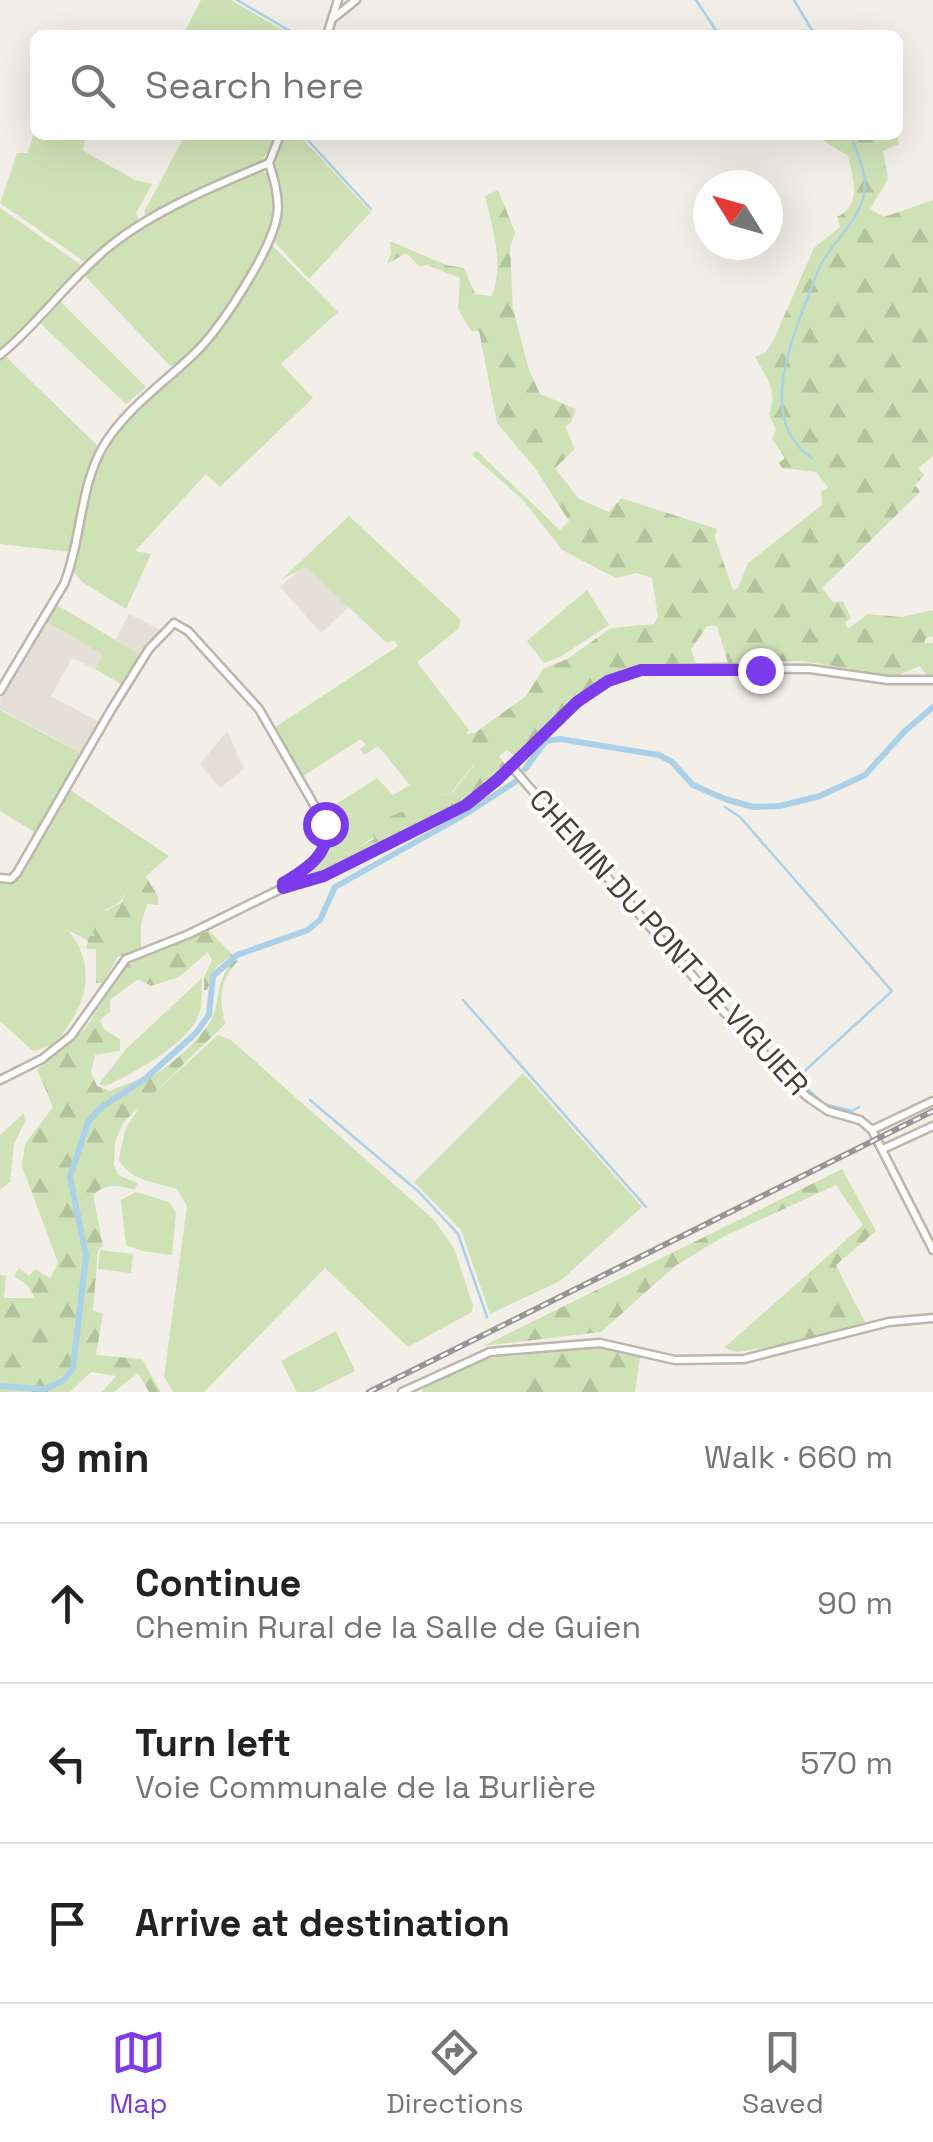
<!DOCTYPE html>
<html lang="en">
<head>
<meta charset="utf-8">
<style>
  :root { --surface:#fff; --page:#f6f6f6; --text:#222; --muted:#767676; --line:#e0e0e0; --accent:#7c3aed }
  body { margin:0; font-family:"Space Grotesk",sans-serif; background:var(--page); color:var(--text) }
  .compass { position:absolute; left:693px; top:170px; width:90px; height:90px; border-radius:50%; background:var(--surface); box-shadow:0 10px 40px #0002; rotate:307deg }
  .stop { position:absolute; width:30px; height:30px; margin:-22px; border:8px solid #7c3aed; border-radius:50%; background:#fff }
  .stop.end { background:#7c3aed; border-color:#fff; box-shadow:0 2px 10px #0008 }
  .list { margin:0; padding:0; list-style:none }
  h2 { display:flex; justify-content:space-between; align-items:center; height:130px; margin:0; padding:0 40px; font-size:42px }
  h2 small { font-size:32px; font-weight:400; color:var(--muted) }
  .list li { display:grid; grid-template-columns:65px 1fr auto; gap:30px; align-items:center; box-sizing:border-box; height:160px; padding:0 40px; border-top:2px solid var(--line) }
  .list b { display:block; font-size:38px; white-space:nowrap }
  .list p { margin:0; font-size:32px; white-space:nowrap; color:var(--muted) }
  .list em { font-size:32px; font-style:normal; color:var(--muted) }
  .icon { flex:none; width:55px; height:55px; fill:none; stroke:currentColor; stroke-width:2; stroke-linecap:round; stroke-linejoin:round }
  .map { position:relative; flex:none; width:933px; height:1392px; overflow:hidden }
  .search { position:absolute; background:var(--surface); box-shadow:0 10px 40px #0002; left:30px; right:30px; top:30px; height:110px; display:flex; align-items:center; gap:25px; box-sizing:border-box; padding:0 35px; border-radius:15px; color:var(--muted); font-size:38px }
  .sheet { height:610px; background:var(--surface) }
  nav { display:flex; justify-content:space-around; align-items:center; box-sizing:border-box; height:140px; border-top:2px solid var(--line); background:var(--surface); font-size:28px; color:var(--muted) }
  nav a { display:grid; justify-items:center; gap:5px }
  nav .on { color:var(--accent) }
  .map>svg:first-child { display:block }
  .residential { fill:#e5e0d7 }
  .grass { fill:#cfe2b5 }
  .forest { fill:url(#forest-firs) }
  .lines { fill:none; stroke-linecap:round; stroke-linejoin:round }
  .stream { stroke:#abd1e8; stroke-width:2.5 }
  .canal { stroke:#abd1e8; stroke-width:6 }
  .minor-casing { stroke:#bcb6ab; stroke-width:11 }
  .minor { stroke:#fff; stroke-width:6 }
  .rail-casing { stroke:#969696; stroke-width:6 }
  .rail { stroke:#fff; stroke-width:2.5; stroke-dasharray:8; stroke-linecap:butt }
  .route { stroke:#7c3aed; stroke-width:12 }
  .labels { text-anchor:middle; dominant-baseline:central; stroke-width:8; stroke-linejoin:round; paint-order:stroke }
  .street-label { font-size:30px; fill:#453f37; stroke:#fff }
</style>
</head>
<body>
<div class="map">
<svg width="933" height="1392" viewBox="0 0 933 1392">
  <defs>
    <pattern id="forest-firs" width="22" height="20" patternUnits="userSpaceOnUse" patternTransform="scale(2.5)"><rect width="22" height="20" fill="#cfe2b5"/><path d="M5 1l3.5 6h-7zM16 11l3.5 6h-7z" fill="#b3c39c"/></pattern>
  </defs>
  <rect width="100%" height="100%" fill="#f2efe8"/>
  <!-- residential -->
  <g class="residential">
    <polygon points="305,566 350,606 321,633 280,587"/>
    <polygon points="129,614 161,630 142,656 115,641"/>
    <polygon points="46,621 103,655 95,669 72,658 51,696 101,723 83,754 0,709 0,700"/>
    <polygon points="227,731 244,769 220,788 200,764"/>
  </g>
  <!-- grass -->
  <g class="grass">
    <polygon points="201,0 231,0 291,35 183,35"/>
    <polygon points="35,130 35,135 87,135 82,150 135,180 152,184 136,213 139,220 85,262 0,203 17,153 28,153"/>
    <polygon points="185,135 277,135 262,160 250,169 145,216 144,212"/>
    <path d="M283,135H299L371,212L309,279L272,239C290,199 263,172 283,135Z"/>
    <path d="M259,170L266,172C273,187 276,202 273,218C266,252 203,355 170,366L84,275C132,227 196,196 259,170Z"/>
    <polygon points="0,208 81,265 36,319 0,351"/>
    <polygon points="270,243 338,312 281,364 313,398 220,487 206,474 135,551 151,554 126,609 82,582 74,572 90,495 100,462 115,434 133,413 213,340"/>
    <polygon points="60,301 146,387 126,404 41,324"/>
    <polygon points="4,355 99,447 91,466 71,552 0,544 0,358"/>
    <polygon points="349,516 461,620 458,629 417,662 469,730 466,734 475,733 468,750 475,763 452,792 434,797 356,849 330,841 328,825 322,813 377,778 393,795 410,785 378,746 364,755 360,749 366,745 361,739 303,776 274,728 398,646 394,640 387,643 306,567 281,580"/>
    <polygon points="587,590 609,625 560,657 544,663 527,641"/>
    <polygon points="57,605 142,656 123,685 95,669 103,655 46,621"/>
    <polygon points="0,710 84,755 38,834 0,811"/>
    <path d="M69,789L169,856L154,869L150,865C116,888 135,911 85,911L96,937L90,936L88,941L68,930C92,959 91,993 69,1024C65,1030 61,1039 55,1043C49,1047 40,1049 33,1051L0,1021V881L9,885L18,874Z"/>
    <polygon points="327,849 340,854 348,852 352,860 324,873 289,883 311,868"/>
    <path d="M202,978C201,988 203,1001 200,1011C192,1042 133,1074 105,1086L99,1084L126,1049Z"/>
    <path d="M218,1035L231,1040L433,1219L454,1248L473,1306L472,1312L408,1347L325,1268L204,1392H173L164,1377L187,1206L177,1189C157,1183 129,1180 119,1160L125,1130L140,1106Z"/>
    <polygon points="523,1073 642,1207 560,1281 490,1314 461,1230 414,1182"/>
    <polygon points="24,1113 25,1121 14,1144 10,1182 0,1190 0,1135"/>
    <polygon points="136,1192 169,1202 176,1213 172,1255 142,1251 126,1245 121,1200"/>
    <polygon points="100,1250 133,1254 131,1273 98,1269"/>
    <polygon points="785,1294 806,1341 737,1352 724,1348"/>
    <polygon points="336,1331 355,1371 313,1392 297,1392 281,1361"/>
    <polygon points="524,1355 524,1392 423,1392 422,1386 480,1359"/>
  </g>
  <!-- forest -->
  <g class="forest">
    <path d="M819,135H897L899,144L883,151L888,179L870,209L884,217L933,200V456L918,468L924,475L915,485L920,492L822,588L833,602L843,601L851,618L845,623L848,629L868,614L901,617L933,610V636L926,638L924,643H933V676H927L920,666L896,676L802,661L728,663L717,626H707L691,649L696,665C599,665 581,690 516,757L507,750L499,756L507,767L464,802L352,860L348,852L340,854L327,849L330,841L346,836L356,849L374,839L372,825L434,797L453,792L475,764L468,750L475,733L526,696L543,669L567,659L611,628L654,624L658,617L652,578L637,573L616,578L562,550L523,500L472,455L476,450L560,530L569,521L535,468L497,423L479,331H471L458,309L460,278L427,265L420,267L406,253L387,264L391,253L390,241L446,265L464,268L475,294L492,296C504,263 493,229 485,196L498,190L515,232L510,248L513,309L529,370L540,394L576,409L572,421L565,427L575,449L555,468L579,499L609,512L621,498L717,529L715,538L733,590L738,588L748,563L822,505L821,492L828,487L816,472L782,468L779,463L785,458L772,439L776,430L769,414C778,391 766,377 755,357L766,352L774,339L814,248L840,227L837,217C863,204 853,179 848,156L818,137Z"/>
    <polygon points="151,865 154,869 146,877 158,896 158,905 147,904 141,924 141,948 118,957 102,983 96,983 96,949 86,949 89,936 95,936 84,912 93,904 106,911 121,903 134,876"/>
    <path d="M209,931L233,955L216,967L207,990H204V977L212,960L208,952L179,977L151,986L138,979L110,1000V1012L100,1020L104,1029L120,1039V1051L95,1055L91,1072L97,1086L110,1091C126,1083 143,1080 155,1074C172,1065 204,1036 212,1018C223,992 212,988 234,960L238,961C219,981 219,998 225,1024L123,1123L115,1142L114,1166L118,1175L138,1183L134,1190C118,1185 106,1183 93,1195L103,1246L98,1250L93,1311L103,1313L96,1355L142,1359L161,1392H149L138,1373L114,1392H102L116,1376L91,1372L70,1392H0V1275L6,1276L4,1298H35L27,1285L14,1276L19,1268L29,1276L35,1269L50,1278L58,1263L22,1166L25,1144L53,1107L37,1070L85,1029L125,966L161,948Z"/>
    <polygon points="842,1169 876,1231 836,1265 866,1324 806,1341 785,1294 863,1225 836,1185 725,1236 675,1266 601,1332 483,1346"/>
    <polygon points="598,1347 640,1357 635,1392 524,1392 524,1355 562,1348"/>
  </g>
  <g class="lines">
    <!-- stream -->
    <g class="stream">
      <polyline points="237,0 297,35"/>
      <polyline points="696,0 719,35"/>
      <polyline points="794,0 815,35"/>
      <polyline points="303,135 371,209"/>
      <path d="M812,458C759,423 788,349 806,302C812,288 816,273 824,259C837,238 859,220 864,194C868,174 857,154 851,135"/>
      <polyline points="725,807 740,817 892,991 796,1079 824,1104 852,1111 859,1107"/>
      <polyline points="657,940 709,1002"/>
      <polyline points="463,1000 646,1207"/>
      <polyline points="310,1100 419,1192 458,1234 487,1317"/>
    </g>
    <!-- canal -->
    <g class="canal">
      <polyline points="525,769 546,741 560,739 659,755 672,762 693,785 725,799 753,807 780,806 820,796 865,775 905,731 933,707"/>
      <polyline points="0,1386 44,1389 63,1381 73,1368 86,1256 70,1177 88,1122 99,1109 146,1078 196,1033 209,1015 213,976 237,955 308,930 320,920 335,887 464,815 515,782"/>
    </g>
    <defs>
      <g id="minor">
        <polyline points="335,17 356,0"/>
        <polyline points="327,35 338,0"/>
        <polyline points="269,163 280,135"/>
        <path d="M0,355C40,322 70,278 110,246C155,210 216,185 269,163"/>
        <path d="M0,691L64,584C82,540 79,487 104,445C127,408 164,383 195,353C221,328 271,251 277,216C280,199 274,179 269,163"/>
        <polyline points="511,766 723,1011 806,1096 828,1111 860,1120 872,1130 933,1250"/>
        <path d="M0,878L11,879L17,873L111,710L149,649L174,623L188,631L259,709L325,824C333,853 305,870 283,883V888"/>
        <polyline points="0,1080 42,1059 71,1036 126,959 189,934 283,888 324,876 466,805 497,780 577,702 609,681 641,670 722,668 810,669 888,680 933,680"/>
        <polyline points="872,1130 933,1101"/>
        <polyline points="883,1149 933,1126"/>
        <polyline points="402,1392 490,1352 600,1343 675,1360 744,1359 889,1322 933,1318"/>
      </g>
    </defs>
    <!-- minor casing -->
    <use href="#minor" class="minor-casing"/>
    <!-- minor -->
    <use href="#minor" class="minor"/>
    <defs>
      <polyline id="rail" points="369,1392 933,1111"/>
    </defs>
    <!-- rail casing -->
    <use href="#rail" class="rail-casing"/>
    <!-- rail -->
    <use href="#rail" class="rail"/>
  </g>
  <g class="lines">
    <!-- route -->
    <path class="route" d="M325,824C333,853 305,870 283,883V888L324,876L466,805L497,780L577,702L608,681L641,670H760"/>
  </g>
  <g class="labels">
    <!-- street labels -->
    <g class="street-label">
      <text transform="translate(669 942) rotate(48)">CHEMIN DU PONT DE VIGUIER</text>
    </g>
  </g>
</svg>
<svg class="compass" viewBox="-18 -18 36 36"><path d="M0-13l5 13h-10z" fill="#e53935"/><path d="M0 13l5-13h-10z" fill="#767676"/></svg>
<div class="stop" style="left:325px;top:824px"></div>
<div class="stop end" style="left:760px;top:670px"></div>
<div class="search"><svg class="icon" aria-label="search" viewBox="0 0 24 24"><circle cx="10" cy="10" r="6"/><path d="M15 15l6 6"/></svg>Search here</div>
</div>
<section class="sheet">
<h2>9 min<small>Walk · 660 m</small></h2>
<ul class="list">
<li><svg class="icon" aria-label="ahead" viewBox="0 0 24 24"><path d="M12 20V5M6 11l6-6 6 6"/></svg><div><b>Continue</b><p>Chemin Rural de la Salle de Guien</p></div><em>90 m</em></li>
<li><svg class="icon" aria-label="left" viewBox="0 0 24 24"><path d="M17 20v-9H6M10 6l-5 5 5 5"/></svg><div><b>Turn left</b><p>Voie Communale de la Burlière</p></div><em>570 m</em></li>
<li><svg class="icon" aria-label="arrive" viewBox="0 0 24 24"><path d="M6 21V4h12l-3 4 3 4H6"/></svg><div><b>Arrive at destination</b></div></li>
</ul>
</section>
<nav>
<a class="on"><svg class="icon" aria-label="map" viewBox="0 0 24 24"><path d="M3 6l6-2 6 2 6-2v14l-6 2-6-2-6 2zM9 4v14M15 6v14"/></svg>Map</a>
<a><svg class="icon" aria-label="directions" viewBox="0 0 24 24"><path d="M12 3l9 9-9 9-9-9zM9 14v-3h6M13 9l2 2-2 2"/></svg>Directions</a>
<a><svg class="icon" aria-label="saved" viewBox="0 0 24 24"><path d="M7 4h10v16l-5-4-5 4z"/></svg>Saved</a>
</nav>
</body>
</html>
